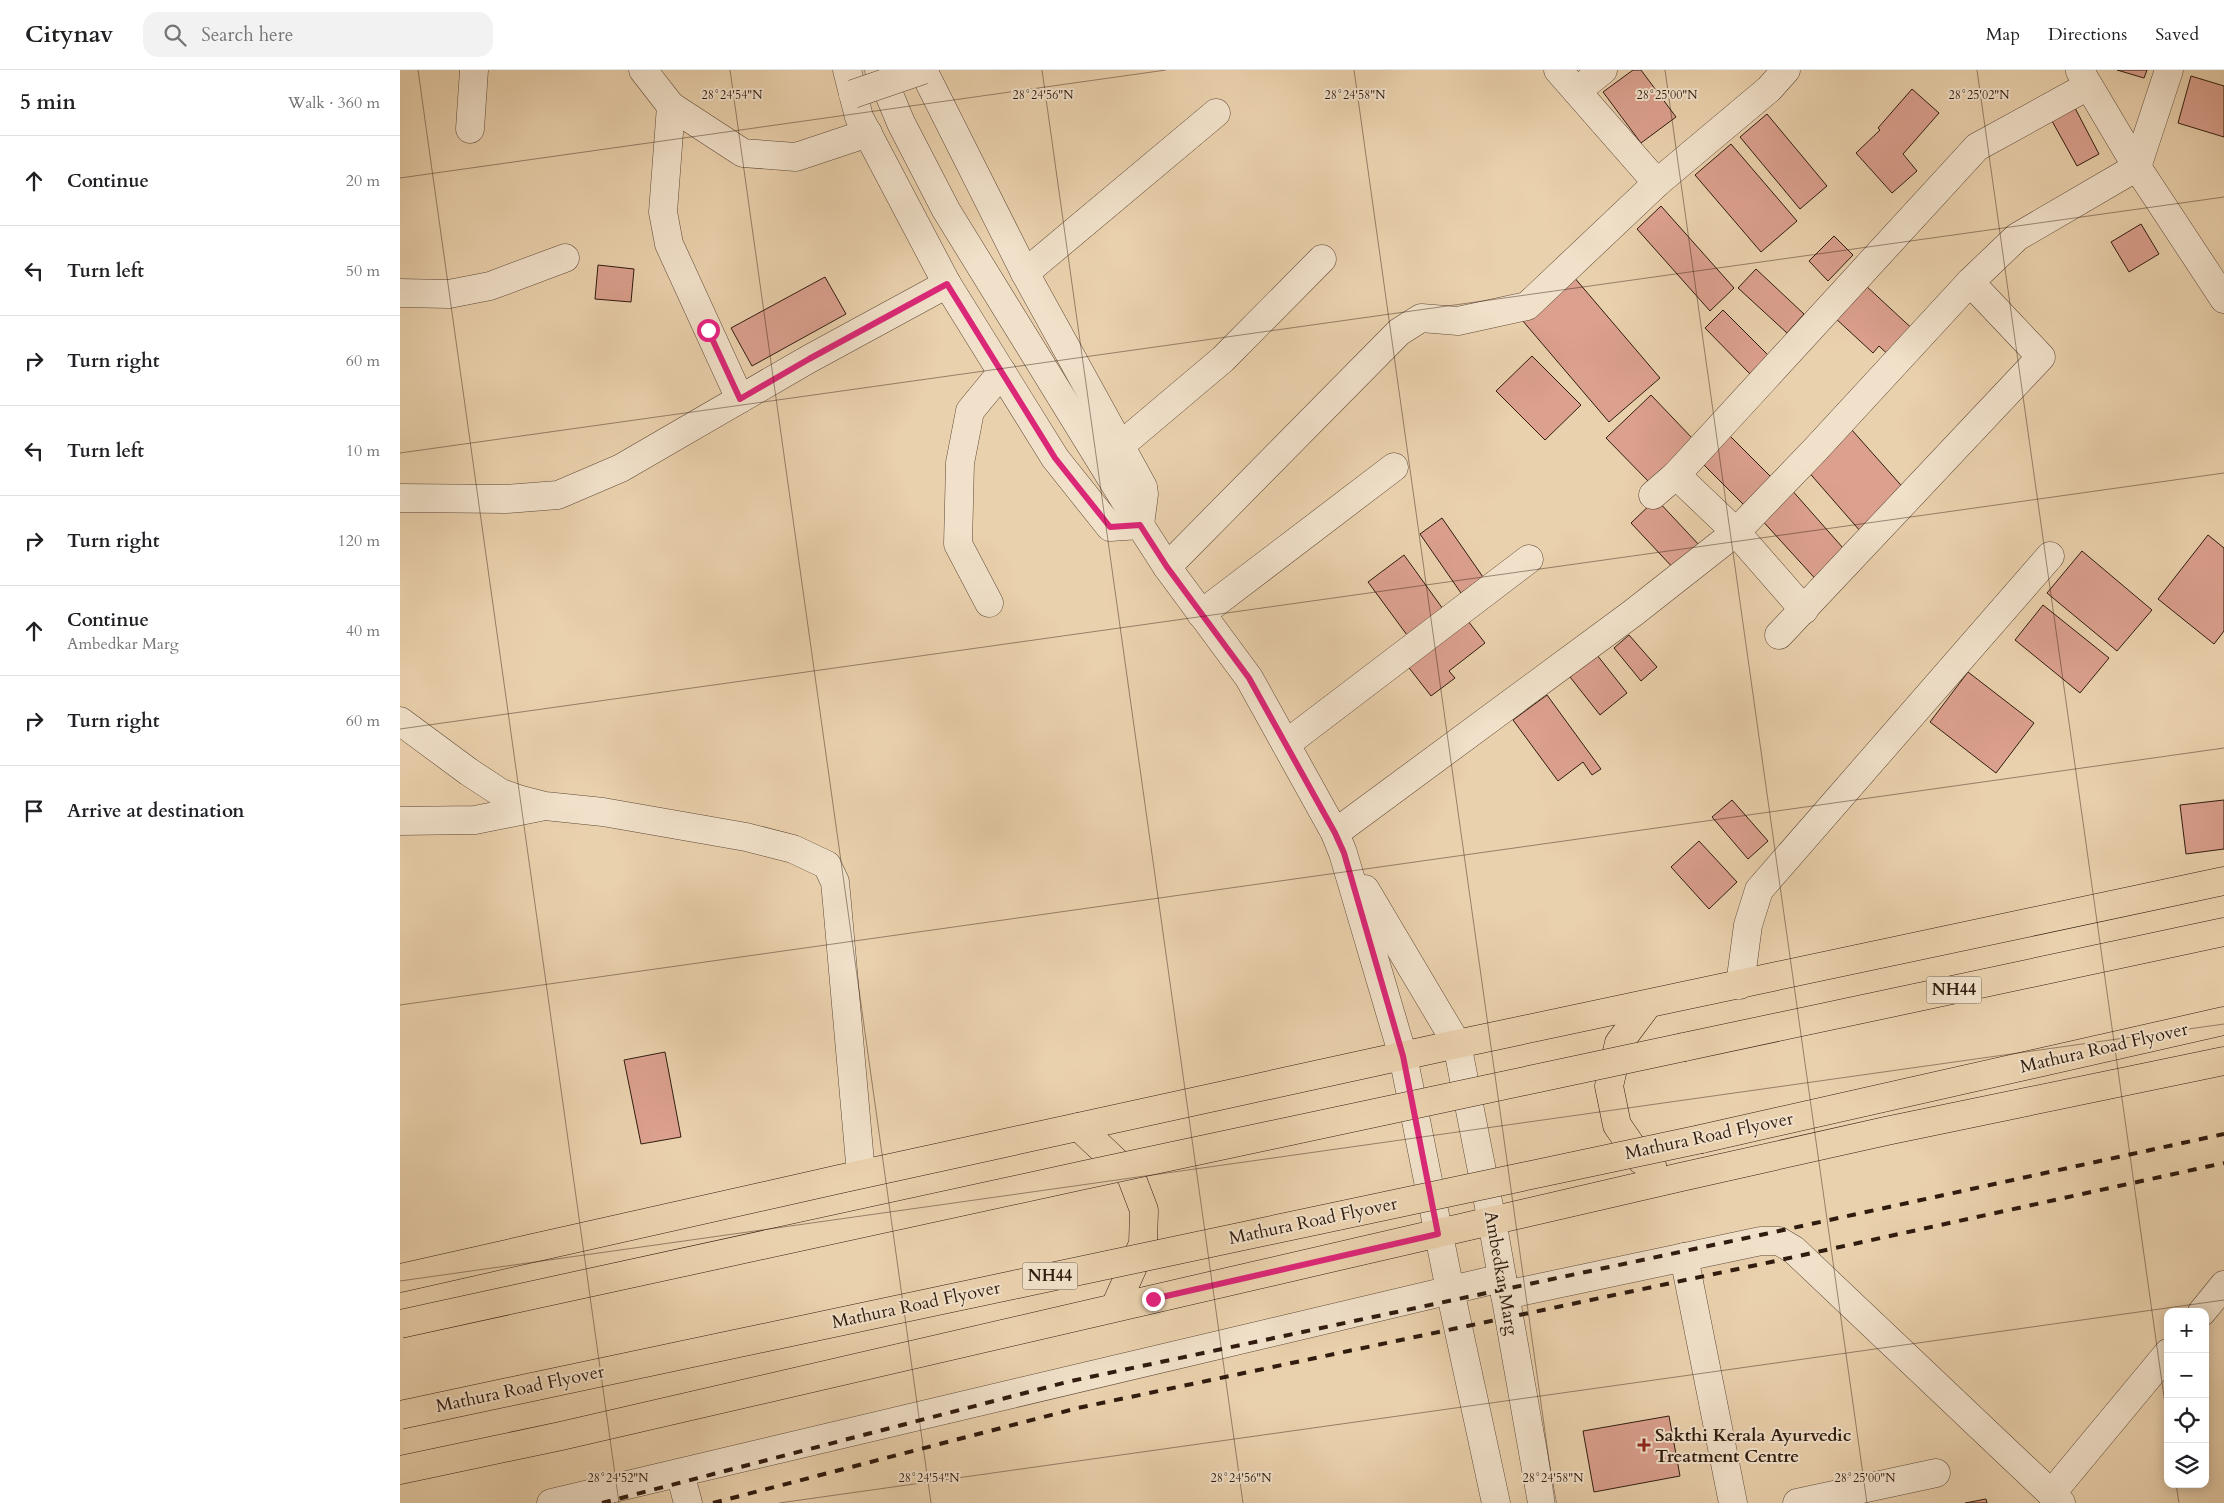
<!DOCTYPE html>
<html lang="en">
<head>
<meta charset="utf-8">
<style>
  :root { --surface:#fff; --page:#f2f2f2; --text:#202124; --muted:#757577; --line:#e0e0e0 }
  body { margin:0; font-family:Cardo,serif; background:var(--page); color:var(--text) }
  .controls { position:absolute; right:15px; bottom:15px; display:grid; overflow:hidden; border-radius:10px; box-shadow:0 2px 12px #0003 }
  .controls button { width:45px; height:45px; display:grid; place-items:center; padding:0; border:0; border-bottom:1px solid var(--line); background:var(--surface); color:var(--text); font:25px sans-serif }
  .stop { position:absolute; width:15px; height:15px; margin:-11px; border:4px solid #db2777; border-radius:50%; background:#fff }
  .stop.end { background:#db2777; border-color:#fff; box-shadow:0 1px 5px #0008 }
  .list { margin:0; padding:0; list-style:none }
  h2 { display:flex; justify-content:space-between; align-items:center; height:65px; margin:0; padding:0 20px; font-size:21px }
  h2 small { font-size:16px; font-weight:400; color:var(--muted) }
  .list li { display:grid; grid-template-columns:32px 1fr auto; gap:15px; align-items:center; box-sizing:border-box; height:90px; padding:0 20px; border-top:1px solid var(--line) }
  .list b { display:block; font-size:19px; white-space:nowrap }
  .list p { margin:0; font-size:16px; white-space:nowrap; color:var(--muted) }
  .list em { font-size:16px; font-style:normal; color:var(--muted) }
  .icon { flex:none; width:28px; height:28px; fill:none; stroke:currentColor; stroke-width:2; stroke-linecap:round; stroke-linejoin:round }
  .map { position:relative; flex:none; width:1824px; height:1433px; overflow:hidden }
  header { display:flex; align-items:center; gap:30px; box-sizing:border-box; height:70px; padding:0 25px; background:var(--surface); border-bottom:1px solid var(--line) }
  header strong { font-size:24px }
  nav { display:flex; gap:28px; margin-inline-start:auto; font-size:18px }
  .search { width:350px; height:45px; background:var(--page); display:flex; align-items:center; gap:12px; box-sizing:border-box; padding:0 18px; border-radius:15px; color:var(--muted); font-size:19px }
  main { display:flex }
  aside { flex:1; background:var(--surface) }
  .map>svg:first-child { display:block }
  .building { fill:#dba08e; stroke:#301b0f }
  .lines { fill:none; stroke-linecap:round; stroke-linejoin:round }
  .minor-casing { stroke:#5e4836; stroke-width:29 }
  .major-casing { stroke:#301b0f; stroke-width:29 }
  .highway-casing { stroke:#301b0f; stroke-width:29 }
  .minor { stroke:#f1e1ca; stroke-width:28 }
  .major { stroke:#ead1ad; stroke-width:28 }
  .highway { stroke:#ead1ad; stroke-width:28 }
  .rail { stroke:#301b0f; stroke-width:4; stroke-dasharray:9 9; stroke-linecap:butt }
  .minor-bridge-casing { stroke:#5e4836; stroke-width:29; stroke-linecap:butt }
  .highway-bridge-casing { stroke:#301b0f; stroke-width:29; stroke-linecap:butt }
  .minor-bridge { stroke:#f1e1ca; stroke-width:28 }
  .highway-bridge { stroke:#ead1ad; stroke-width:28 }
  .route { stroke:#db2777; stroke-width:6 }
  .ticks { fill:none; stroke:#301b0f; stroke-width:1; stroke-opacity:0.45 }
  .poi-dot { fill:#8f2418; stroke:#f1e1ca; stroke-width:2 }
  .labels { text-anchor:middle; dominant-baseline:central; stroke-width:4; stroke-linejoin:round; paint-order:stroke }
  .shield { fill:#f1e1ca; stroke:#6a5647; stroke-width:1 }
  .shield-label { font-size:16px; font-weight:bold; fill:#301b0f }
  .street-label { font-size:18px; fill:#301b0f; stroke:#f1e1ca }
  .poi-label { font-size:18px; font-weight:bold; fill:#301b0f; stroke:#f1e1ca; text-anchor:start }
  .ticks-label { font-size:12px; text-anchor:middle; fill:#301b0f; stroke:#f1e1ca; stroke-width:4; stroke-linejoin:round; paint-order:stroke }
</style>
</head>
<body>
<header>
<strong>Citynav</strong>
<div class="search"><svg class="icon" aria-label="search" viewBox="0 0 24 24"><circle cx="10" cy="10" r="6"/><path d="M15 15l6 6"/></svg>Search here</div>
<nav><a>Map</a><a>Directions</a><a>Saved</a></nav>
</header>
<main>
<aside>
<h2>5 min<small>Walk · 360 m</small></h2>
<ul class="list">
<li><svg class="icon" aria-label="ahead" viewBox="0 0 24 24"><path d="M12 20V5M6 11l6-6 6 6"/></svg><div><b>Continue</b></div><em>20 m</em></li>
<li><svg class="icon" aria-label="left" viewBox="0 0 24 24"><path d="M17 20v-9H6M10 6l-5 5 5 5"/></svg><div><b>Turn left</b></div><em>50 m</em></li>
<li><svg class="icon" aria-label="right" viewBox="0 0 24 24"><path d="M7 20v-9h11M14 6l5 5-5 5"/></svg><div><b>Turn right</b></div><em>60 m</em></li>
<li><svg class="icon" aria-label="left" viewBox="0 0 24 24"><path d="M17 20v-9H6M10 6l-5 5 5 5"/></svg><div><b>Turn left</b></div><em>10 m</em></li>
<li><svg class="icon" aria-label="right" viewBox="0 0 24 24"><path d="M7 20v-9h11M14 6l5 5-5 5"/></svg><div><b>Turn right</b></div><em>120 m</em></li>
<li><svg class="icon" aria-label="ahead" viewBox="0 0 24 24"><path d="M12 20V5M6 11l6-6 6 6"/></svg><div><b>Continue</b><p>Ambedkar Marg</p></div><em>40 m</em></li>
<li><svg class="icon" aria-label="right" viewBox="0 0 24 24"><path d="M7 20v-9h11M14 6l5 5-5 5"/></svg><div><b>Turn right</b></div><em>60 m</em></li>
<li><svg class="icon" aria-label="arrive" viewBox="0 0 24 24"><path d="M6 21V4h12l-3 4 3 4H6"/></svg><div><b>Arrive at destination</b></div></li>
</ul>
</aside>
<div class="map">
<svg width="1824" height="1433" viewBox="0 0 1824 1433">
  <rect width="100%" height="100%" fill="#ead1ad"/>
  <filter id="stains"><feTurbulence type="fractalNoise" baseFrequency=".004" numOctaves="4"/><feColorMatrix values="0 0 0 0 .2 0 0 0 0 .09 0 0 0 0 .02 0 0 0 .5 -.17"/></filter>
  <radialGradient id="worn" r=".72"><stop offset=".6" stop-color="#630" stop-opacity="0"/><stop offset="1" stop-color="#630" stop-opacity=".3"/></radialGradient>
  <!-- building -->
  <g class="building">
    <polygon points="1233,0 1241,0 1276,47 1241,73 1203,22"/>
    <polygon points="1717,0 1747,0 1744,8"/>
    <polygon points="1791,6 1824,16 1824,67 1778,53"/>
    <polygon points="1512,19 1539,43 1503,84 1517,101 1492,123 1456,83 1480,60 1478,58"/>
    <polygon points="1675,38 1699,84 1677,96 1652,51"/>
    <polygon points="1367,44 1427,116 1400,139 1340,67"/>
    <polygon points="1331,74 1397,151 1361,182 1295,105"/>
    <polygon points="1261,136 1334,218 1310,241 1237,159"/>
    <polygon points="1741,154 1759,184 1729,202 1711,172"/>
    <polygon points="1434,166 1453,185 1428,211 1409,191"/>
    <polygon points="198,195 234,199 231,232 195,229"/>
    <polygon points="1356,199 1404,244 1387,263 1338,218"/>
    <polygon points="1173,206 1260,308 1209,352 1122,250"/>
    <polygon points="425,207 446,244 352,296 331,258"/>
    <polygon points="1464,214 1518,264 1494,290 1479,276 1473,283 1434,247"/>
    <polygon points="1323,240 1369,286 1351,305 1305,258"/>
    <polygon points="1132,286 1181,335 1145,370 1096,321"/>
    <polygon points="1251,325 1293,369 1249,412 1206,368"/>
    <polygon points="1451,359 1507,422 1461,462 1406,399"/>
    <polygon points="1326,362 1372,408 1345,436 1299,390"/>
    <polygon points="1390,418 1451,487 1421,515 1359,447"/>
    <polygon points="1256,429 1301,477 1276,501 1231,453"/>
    <polygon points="1042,448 1083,507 1061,523 1020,464"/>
    <polygon points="1808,465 1824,478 1824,561 1814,574 1758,529"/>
    <polygon points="1682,481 1752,540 1717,581 1647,523"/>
    <polygon points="1004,485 1043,539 1007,565 968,512"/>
    <polygon points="1643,535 1709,588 1680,623 1615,570"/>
    <polygon points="1065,547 1085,573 1049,601 1055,608 1031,626 1006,594"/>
    <polygon points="1229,565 1257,597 1241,611 1214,578"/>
    <polygon points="1197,585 1227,623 1200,645 1170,607"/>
    <polygon points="1568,602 1634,653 1596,703 1530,652"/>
    <polygon points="1147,625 1201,699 1192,705 1183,692 1158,711 1113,650"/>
    <polygon points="1332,730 1368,771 1348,789 1312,747"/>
    <polygon points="1824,730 1824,779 1786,784 1780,735"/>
    <polygon points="1299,771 1337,812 1309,839 1271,797"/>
    <polygon points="265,982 281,1067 241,1074 224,990"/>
    <polygon points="1269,1346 1280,1406 1194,1422 1183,1361"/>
    <polygon points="1586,1429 1587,1433 1565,1433"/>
  </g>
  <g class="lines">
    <defs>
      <g id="minor">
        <polyline points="243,0 271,36 343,83 396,87 468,63"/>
        <polyline points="447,0 459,47 547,214 655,388 710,457 740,455 744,424 743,417 625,203 523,0"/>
        <polyline points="479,0 501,53 546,140 740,455 767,497 849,608 935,763 943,783 1003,986 1050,1220 1096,1433"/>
        <polyline points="1158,0 1257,113"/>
        <polyline points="1680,1 1737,97 1824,229"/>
        <polyline points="1177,21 1203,0"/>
        <polyline points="271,36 263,142 269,174 340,329"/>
        <polyline points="70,59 74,0"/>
        <polyline points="625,203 816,43"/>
        <polyline points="0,223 49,224 90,216 165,188"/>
        <polyline points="720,376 823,289 922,189"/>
        <polyline points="1276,405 1336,462 1404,540"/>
        <polyline points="1253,425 1276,405 1577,77 1688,16"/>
        <polyline points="0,428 106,429 158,425 221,398 409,289 547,214"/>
        <polyline points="767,497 999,262 1021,248 1058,251 1127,236 1257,113 1369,19 1386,0"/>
        <polyline points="589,533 558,474 560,393 570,341 602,302"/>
        <polyline points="801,544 994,397"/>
        <polyline points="1379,565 1641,287 1570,212"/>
        <polyline points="0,651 69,702 101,723 118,729 145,736 203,742 346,767 393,779 427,795 435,812 437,833 461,1104"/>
        <polyline points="886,674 1129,489"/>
        <polyline points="0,751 75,750 140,737"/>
        <polyline points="935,763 1233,543 1336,462 1415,380 1570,212 1617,167 1737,97 1769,0"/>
        <polyline points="965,819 1057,974 1094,1162 1142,1433"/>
        <polyline points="1340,915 1348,855 1359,820 1650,486"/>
        <polyline points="1284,1187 1333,1433"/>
        <polyline points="1105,1225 1361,1171 1379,1171 1394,1180 1661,1433"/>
        <polyline points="1802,1242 1824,1215"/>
        <polyline points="280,1403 288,1433"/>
        <polyline points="1651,1424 1768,1283"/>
        <polyline points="151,1433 1102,1208"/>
        <polyline points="1397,1433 1536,1403"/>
      </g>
      <g id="major">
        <polyline points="1248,934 1219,973 1209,1016 1217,1055 1241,1090 1252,1095"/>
        <polyline points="679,1057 731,1106 744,1140 743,1174 715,1237"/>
        <polyline points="0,1208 440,1109 1057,974 1824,811"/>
        <polyline points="0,1400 161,1366 1281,1107 1486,1061 1824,991"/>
      </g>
      <g id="highway">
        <polyline points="1284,977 1824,862"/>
        <polyline points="1301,1069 1824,951"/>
      </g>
    </defs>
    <!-- minor casing -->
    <use href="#minor" class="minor-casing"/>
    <!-- major casing -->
    <use href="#major" class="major-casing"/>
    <!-- highway casing -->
    <use href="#highway" class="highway-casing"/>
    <!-- minor -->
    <use href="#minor" class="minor"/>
    <!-- major -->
    <use href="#major" class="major"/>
    <!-- highway -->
    <use href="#highway" class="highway"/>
    <!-- rail -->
    <g class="rail">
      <polyline points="202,1433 671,1311 1365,1164 1824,1064"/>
      <polyline points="313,1433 678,1338 1371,1192 1824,1093"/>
    </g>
    <defs>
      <polyline id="minor-bridge" points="453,24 523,0"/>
      <g id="highway-bridge">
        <polyline points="0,1254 684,1105 1284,977"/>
        <polyline points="0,1345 1301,1069"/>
      </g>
    </defs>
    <!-- minor-bridge casing -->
    <use href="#minor-bridge" class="minor-bridge-casing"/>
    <!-- highway-bridge casing -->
    <use href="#highway-bridge" class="highway-bridge-casing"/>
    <!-- minor-bridge -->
    <use href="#minor-bridge" class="minor-bridge"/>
    <!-- highway-bridge -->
    <use href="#highway-bridge" class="highway-bridge"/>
  </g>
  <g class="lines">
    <!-- route -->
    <polyline class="route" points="308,260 340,329 409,289 547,214 655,388 710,457 740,455 767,497 849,608 935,763 944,783 1003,986 1038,1164 753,1229"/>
  </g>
  <!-- ticks -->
  <path class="ticks" d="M18,0L219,1433M330,0L531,1433M642,0L843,1433M954,0L1155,1433M1265,0L1467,1433M1577,0L1768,1355M0,108L766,0M0,383L1824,127M0,659L1824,403M0,935L1824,678M0,1211L1824,954M1776,1414L1779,1433M379,1433L1824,1230"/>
  <!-- markers -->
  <path class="poi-dot" d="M1241.5 1367.5h5v5h5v5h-5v5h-5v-5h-5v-5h5z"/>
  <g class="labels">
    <!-- shield labels -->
    <g class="shield">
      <rect x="1526.5" y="906.5" width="55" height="27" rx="4"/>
      <rect x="622.5" y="1192.5" width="55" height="27" rx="4"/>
    </g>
    <g class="shield-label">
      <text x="1554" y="920">NH44</text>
      <text x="650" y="1206">NH44</text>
    </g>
    <!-- street labels -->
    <g class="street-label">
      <text transform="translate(1704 978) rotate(-13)">Mathura Road Flyover</text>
      <text transform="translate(1309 1066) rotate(-12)">Mathura Road Flyover</text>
      <text transform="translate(913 1151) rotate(-12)">Mathura Road Flyover</text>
      <text transform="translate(1101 1203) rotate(80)">Ambedkar Marg</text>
      <text transform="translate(516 1235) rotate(-12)">Mathura Road Flyover</text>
      <text transform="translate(120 1319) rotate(-12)">Mathura Road Flyover</text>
    </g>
    <!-- poi labels -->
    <g class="poi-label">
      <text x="1255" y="1365">Sakthi Kerala Ayurvedic<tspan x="1255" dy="21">Treatment Centre</tspan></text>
    </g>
  </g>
  <g class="ticks-label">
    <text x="332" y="29">28°24'54"N</text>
    <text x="643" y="29">28°24'56"N</text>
    <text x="955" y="29">28°24'58"N</text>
    <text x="1267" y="29">28°25'00"N</text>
    <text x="1579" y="29">28°25'02"N</text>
    <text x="218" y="1412">28°24'52"N</text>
    <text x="529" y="1412">28°24'54"N</text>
    <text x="841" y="1412">28°24'56"N</text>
    <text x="1153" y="1412">28°24'58"N</text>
    <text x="1465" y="1412">28°25'00"N</text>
  </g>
  <rect width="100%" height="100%" filter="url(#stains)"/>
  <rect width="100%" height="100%" fill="url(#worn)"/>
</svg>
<div class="controls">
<button>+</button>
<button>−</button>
<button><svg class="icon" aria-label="locate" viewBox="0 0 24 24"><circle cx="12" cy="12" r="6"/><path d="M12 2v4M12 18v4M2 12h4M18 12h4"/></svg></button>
<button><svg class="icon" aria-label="layers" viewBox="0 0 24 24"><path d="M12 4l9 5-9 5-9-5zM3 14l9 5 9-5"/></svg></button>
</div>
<div class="stop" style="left:308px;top:260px"></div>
<div class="stop end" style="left:753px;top:1229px"></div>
</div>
</main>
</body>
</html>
